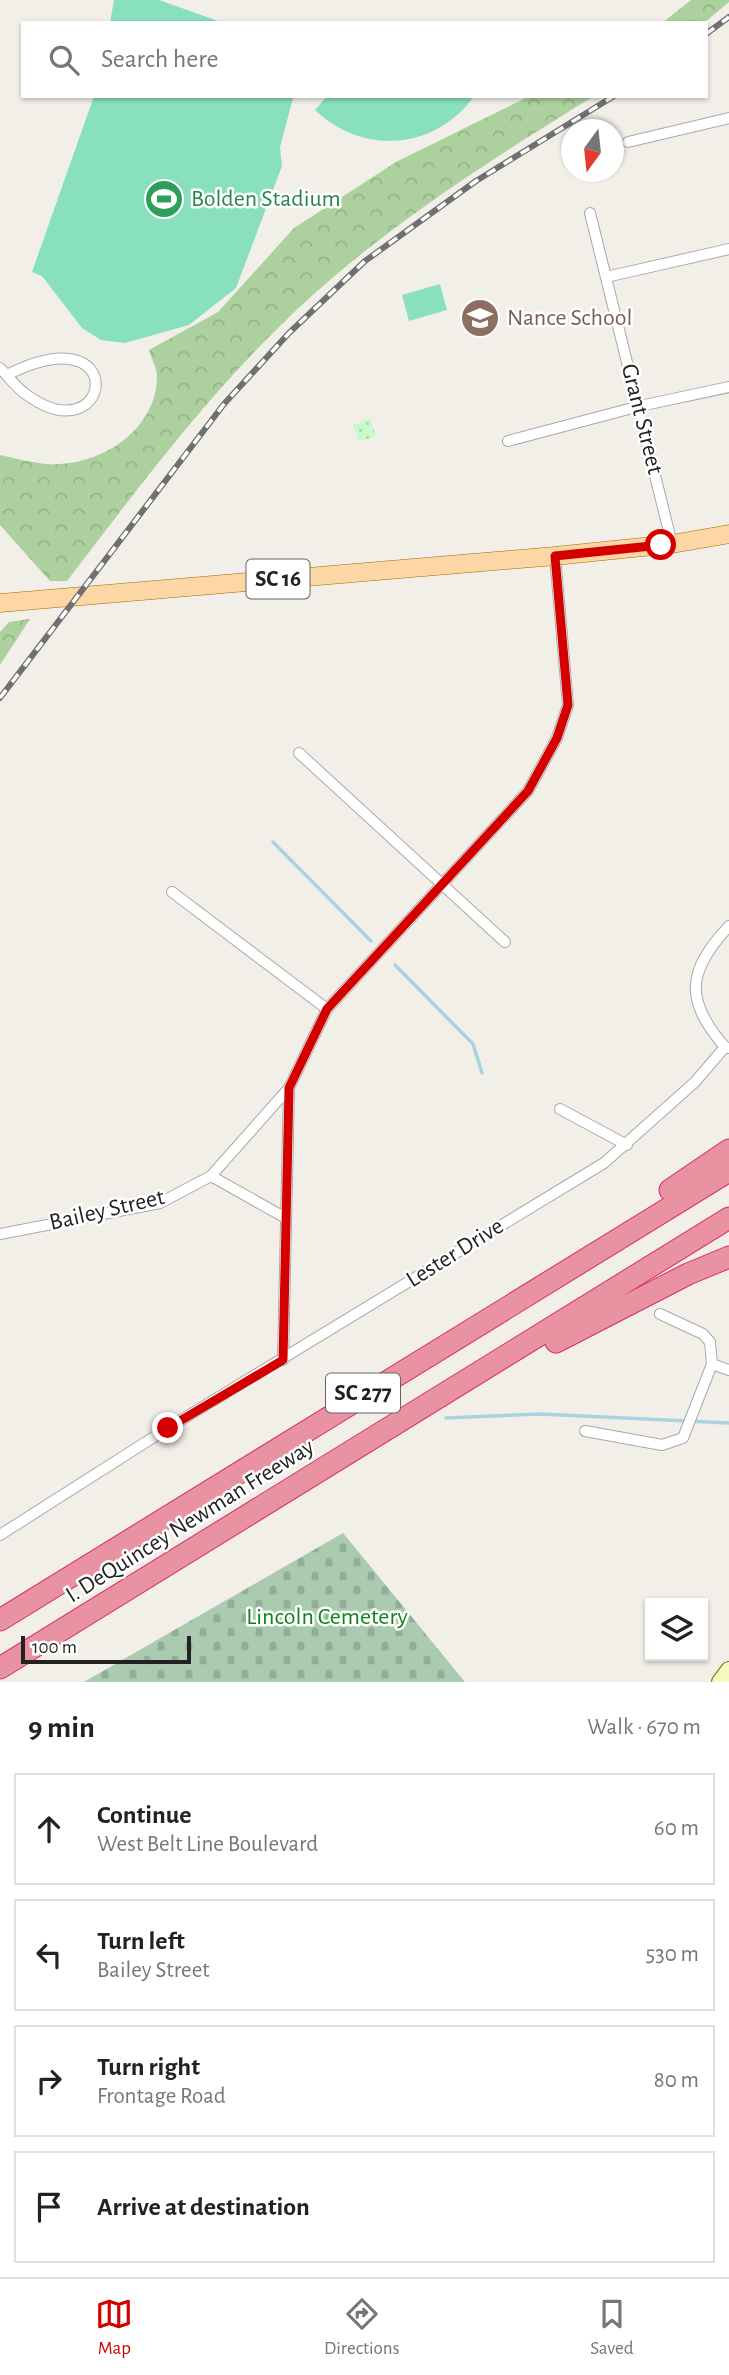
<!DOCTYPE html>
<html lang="en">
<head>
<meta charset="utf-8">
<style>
  :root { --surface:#fff; --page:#f2f2f2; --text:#222; --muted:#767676; --line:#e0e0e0; --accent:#d40000 }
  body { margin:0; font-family:"Alegreya Sans",sans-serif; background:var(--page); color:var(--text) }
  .controls { position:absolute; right:21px; bottom:21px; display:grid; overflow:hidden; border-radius:0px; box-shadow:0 2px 5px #0004 }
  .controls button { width:63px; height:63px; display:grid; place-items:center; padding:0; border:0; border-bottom:2px solid var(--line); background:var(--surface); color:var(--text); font:35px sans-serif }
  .compass { position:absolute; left:561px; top:119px; width:63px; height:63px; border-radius:50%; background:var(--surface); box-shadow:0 2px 5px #0004; rotate:195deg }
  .scale { position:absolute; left:21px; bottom:18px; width:170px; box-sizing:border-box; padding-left:7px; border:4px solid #222; border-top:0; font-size:19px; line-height:24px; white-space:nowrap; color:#222; -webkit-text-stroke:5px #fff; paint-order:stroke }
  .stop { position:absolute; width:21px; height:21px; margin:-16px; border:5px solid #d40000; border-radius:50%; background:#fff }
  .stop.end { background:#d40000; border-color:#fff; box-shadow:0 2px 7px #0008 }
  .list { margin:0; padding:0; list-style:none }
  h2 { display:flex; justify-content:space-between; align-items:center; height:91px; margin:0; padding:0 28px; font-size:30px }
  h2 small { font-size:23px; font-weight:400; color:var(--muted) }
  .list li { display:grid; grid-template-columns:46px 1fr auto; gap:21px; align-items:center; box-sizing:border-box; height:112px; margin:0 14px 14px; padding:0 14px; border:2px solid var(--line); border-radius:0px }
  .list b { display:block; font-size:26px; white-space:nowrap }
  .list p { margin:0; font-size:23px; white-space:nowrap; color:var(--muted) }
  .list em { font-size:23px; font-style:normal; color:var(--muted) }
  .icon { flex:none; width:38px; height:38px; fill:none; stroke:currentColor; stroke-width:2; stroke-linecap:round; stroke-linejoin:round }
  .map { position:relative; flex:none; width:729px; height:1682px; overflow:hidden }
  .search { position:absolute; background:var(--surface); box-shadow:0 2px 5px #0004; left:21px; right:21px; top:21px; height:77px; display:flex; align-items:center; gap:18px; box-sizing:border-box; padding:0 24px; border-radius:0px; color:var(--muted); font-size:26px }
  .sheet { height:595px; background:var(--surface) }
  nav { display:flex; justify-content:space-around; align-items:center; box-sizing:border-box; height:98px; border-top:2px solid var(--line); background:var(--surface); font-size:19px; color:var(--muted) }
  nav a { display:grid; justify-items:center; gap:4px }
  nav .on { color:var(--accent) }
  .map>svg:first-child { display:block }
  .forest { fill:url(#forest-crowns) }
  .cemetery { fill:url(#cemetery-stones) }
  .park { fill:url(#park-dots) }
  .pitch { fill:#88e0be }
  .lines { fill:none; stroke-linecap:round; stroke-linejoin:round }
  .stream { stroke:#aad3df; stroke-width:3.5 }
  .street-casing { stroke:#a9a9a9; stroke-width:12 }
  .secondary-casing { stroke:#707d05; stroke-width:18 }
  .primary-casing { stroke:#a06b00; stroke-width:19 }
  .highway-casing { stroke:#dc2a67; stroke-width:23 }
  .street { stroke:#fff; stroke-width:10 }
  .secondary { stroke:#f7fabf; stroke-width:16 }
  .primary { stroke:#fcd6a4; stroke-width:18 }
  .highway { stroke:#e892a2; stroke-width:21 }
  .rail-casing { stroke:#707070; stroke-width:6 }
  .rail { stroke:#fff; stroke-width:3.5; stroke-dasharray:10; stroke-linecap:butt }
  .route { stroke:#d40000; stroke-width:9 }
  .labels { text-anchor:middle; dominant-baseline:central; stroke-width:5; stroke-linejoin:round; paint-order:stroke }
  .shield { fill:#fff; stroke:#646464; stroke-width:2 }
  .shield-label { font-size:23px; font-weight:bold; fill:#222 }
  .leisure-label { font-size:24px; fill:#27864d; stroke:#fff; text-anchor:start }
  .education-label { font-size:24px; fill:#785e54; stroke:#fff; text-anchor:start }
  .street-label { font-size:24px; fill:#222; stroke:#fff }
  .park-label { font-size:24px; fill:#0c8416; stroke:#fff }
</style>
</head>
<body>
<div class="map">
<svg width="729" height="1682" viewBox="0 0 729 1682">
  <defs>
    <pattern id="forest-crowns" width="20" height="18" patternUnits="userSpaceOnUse" patternTransform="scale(1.75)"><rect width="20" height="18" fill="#add19e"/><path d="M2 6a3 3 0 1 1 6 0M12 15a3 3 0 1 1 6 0" fill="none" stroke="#95b388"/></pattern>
    <pattern id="cemetery-stones" width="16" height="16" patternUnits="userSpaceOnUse" patternTransform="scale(1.75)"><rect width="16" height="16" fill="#aacbaf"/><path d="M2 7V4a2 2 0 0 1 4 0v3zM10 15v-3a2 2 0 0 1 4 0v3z" fill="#92ae96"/></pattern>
    <pattern id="park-dots" width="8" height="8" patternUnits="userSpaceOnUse" patternTransform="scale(1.75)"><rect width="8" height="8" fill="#c8facc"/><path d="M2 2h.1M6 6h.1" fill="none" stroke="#acd6af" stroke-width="1.8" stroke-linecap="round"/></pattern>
  </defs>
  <rect width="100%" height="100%" fill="#f2efe9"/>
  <!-- forest -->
  <g class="forest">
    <polygon points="691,0 729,0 729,2 704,23 662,23"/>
    <path d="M530,96H594C482,165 367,238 274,332C197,408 133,495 67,581H50L0,525V455C15,458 32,463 48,464C99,467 157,431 157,376C157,368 151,358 149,350L218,312L294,228L396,162Z"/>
    <polygon points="30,619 0,665 0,632 9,622"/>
  </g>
  <!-- cemetery -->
  <polygon class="cemetery" points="343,1533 465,1682 84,1682"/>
  <!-- park -->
  <polygon class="park" points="370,418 376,436 359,442 353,425"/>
  <!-- pitch -->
  <g class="pitch">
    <polygon points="114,0 159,0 221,22 110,23"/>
    <polygon points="94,96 293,98 280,147 282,166 236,288 189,325 125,343 101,340 82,328 42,276 32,272"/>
    <path d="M327,96H474C436,150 363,156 315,110Z"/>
    <polygon points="440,284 447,310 409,321 402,295"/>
  </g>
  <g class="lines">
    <!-- stream -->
    <g class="stream">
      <polyline points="273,842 371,941"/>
      <polyline points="395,965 473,1044 482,1073"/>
      <polyline points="446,1418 540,1414 729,1423"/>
    </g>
    <defs>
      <g id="street">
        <polyline points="628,142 729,118"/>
        <polyline points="590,213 672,544"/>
        <polyline points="606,277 729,249"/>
        <path d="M0,368C9,377 16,388 27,395C112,456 132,312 7,375"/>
        <polyline points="508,441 640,406 729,387"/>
        <polyline points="299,753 505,942"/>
        <polyline points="172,892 327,1009"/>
        <path d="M729,926C687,971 684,1000 725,1047L729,1048"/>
        <polyline points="560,1109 627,1145"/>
        <polyline points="211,1176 284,1217"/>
        <polyline points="0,1234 160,1203 211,1176 289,1088"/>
        <polyline points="660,1314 703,1334 710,1342 712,1364 729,1370"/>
        <polyline points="283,1360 289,1088 327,1009 528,791 557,738 568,705 555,556"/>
        <polyline points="585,1431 662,1445 683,1438 712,1364"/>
        <polyline points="0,1535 168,1428 604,1163 695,1082 725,1047"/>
      </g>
      <polyline id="secondary" points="720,1682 729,1670"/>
      <polyline id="primary" points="0,603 555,556 672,544 729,534"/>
      <g id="highway">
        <polyline points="670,1190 729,1150"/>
        <polyline points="556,1342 688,1274 729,1257"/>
        <polyline points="0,1620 729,1171"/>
        <polyline points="0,1668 729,1218"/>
      </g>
    </defs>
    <!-- street casing -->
    <use href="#street" class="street-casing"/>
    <!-- secondary casing -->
    <use href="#secondary" class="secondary-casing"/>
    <!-- primary casing -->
    <use href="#primary" class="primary-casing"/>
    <!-- highway casing -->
    <use href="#highway" class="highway-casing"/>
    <!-- street -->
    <use href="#street" class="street"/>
    <!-- secondary -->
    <use href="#secondary" class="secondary"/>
    <!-- primary -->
    <use href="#primary" class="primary"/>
    <!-- highway -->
    <use href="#highway" class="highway"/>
    <defs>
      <g id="rail">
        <polyline points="706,34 729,17"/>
        <polyline points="0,698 224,404 289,333 365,261 476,181 614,96"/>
      </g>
    </defs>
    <!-- rail casing -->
    <use href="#rail" class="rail-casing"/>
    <!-- rail -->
    <use href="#rail" class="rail"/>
  </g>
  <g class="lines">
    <!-- route -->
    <polyline class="route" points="168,1428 283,1360 289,1088 327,1009 528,791 557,738 568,705 555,556 661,545"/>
  </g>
  <!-- icons -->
  <defs>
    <symbol id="stadium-disc" viewBox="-11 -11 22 22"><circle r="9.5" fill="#2e9e5b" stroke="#fff"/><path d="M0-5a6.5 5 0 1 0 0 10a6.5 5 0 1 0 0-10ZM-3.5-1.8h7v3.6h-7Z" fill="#fff"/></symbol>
    <symbol id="school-disc" viewBox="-11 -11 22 22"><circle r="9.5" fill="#8d6e63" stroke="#fff"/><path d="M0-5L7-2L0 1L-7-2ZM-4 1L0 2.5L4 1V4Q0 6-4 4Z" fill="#fff"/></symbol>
  </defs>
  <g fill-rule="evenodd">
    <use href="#stadium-disc" x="142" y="177" width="44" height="44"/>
    <use href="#school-disc" x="458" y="296" width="44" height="44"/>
  </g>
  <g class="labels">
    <!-- shield labels -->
    <g class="shield">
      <rect x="246.5" y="559.5" width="63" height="39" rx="5"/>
      <rect x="326" y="1373.5" width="74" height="39" rx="5"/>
    </g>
    <g class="shield-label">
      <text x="278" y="579">SC 16</text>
      <text x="363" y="1393">SC 277</text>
    </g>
    <!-- leisure labels -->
    <g class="leisure-label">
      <text x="191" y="199">Bolden Stadium</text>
    </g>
    <!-- education labels -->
    <g class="education-label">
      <text x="507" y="318">Nance School</text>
    </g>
    <!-- street labels -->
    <g class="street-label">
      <text transform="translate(642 419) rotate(76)">Grant Street</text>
      <text transform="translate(107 1210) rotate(-13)">Bailey Street</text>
      <text transform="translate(455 1253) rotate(-32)">Lester Drive</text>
      <text transform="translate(190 1521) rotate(-32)">I. DeQuincey Newman Freeway</text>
    </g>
    <!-- park labels -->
    <g class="park-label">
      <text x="327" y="1617">Lincoln Cemetery</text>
    </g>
  </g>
</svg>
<div class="controls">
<button><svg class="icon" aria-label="layers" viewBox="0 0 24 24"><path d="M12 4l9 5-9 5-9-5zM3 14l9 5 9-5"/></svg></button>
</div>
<svg class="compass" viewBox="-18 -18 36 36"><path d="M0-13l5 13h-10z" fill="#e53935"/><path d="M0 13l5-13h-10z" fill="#767676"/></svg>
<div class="scale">100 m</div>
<div class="stop" style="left:661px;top:545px"></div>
<div class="stop end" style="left:168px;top:1428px"></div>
<div class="search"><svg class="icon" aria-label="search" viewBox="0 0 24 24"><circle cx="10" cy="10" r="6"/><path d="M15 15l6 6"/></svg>Search here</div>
</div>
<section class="sheet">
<h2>9 min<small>Walk · 670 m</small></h2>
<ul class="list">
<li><svg class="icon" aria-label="ahead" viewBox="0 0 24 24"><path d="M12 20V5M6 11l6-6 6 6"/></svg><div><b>Continue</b><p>West Belt Line Boulevard</p></div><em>60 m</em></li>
<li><svg class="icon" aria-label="left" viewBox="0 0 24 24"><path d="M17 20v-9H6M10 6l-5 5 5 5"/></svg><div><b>Turn left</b><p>Bailey Street</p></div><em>530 m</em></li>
<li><svg class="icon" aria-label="right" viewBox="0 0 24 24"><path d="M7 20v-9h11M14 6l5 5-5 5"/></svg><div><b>Turn right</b><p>Frontage Road</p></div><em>80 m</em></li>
<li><svg class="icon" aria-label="arrive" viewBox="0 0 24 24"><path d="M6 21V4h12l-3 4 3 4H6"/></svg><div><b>Arrive at destination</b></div></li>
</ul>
</section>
<nav>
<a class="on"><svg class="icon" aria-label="map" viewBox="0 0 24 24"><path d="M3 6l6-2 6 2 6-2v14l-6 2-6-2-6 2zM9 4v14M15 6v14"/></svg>Map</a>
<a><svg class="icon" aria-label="directions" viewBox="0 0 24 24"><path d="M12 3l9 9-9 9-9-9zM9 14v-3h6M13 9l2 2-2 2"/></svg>Directions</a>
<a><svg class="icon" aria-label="saved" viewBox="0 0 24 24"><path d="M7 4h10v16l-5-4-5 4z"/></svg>Saved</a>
</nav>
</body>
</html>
